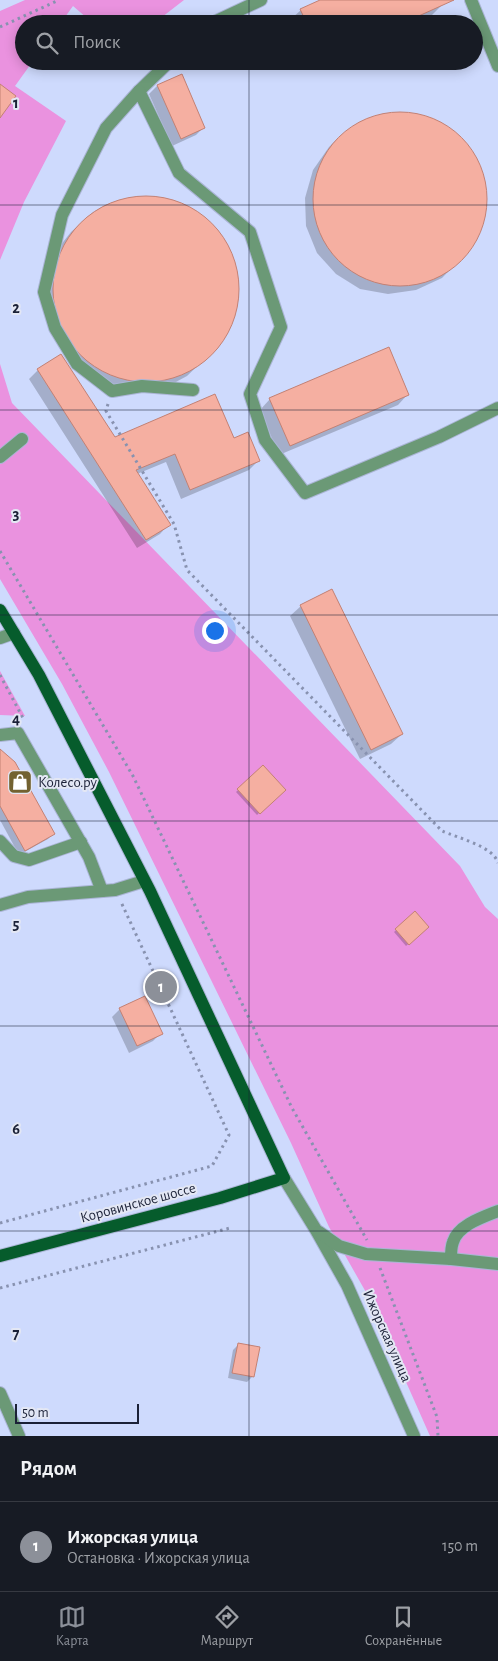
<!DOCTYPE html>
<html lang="ru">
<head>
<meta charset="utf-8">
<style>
  :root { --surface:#171b24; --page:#242831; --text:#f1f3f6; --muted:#9ea1a6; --line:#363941; --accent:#8c9099 }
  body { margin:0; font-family:"Alegreya Sans",sans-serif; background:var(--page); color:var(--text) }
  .scale { position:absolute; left:15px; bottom:12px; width:124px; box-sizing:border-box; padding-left:5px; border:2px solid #1b2137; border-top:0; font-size:14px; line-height:18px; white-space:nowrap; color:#1b2137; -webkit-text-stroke:4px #e3e7f4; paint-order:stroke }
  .you { position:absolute; left:214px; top:630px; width:18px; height:18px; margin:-12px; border:4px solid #fff; border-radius:50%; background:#1a73e8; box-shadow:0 0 0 8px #1a73e833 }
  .badge { display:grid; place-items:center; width:32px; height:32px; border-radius:50%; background:var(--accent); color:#fff; font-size:16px; font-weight:700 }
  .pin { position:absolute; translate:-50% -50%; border:2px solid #fff; box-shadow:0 1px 5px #0006 }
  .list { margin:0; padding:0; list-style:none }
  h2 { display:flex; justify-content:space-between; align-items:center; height:65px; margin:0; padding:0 20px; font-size:21px }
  h2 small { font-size:16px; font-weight:400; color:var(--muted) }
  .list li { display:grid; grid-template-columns:32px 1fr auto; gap:15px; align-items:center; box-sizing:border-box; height:90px; padding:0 20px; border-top:1px solid var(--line) }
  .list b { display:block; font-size:19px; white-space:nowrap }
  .list p { margin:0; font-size:16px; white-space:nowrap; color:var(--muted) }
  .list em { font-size:16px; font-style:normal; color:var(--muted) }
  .icon { flex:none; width:28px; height:28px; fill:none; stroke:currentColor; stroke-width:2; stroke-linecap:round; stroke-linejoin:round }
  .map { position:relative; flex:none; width:498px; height:1436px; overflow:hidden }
  .search { position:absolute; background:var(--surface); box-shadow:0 2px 12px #0003; left:15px; right:15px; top:15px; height:55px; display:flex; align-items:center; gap:12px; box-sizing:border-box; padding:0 18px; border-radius:28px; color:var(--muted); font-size:19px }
  .sheet { height:155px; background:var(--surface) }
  nav { display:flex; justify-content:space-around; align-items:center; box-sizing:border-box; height:70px; border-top:1px solid var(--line); background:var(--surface); font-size:14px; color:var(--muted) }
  nav a { display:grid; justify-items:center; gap:2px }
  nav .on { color:var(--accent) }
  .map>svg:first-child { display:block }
  .green { fill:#ea92df }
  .shadow { fill:#0003 }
  .building { fill:#f5afa1; stroke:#c38174 }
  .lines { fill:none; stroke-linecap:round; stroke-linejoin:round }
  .minor-casing { stroke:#aab5d5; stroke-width:14 }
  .major-casing { stroke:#aab5d5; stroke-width:14 }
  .path { stroke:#8892b0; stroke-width:3; stroke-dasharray:2.5 4; stroke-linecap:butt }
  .minor { stroke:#6b9976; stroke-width:12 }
  .major { stroke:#065c2c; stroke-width:12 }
  .grid { fill:none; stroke:#1b2137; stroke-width:1; stroke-opacity:0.55 }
  .labels { text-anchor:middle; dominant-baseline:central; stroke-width:4; stroke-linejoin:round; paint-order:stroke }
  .poi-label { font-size:15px; fill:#1b2137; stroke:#e3e7f4; text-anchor:start }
  .street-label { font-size:15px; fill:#1b2137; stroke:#e3e7f4 }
  .grid-label { font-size:16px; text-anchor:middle; font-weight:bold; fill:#1b2137; stroke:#e3e7f4; stroke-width:4; stroke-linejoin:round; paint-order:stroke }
</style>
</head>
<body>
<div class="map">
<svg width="498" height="1436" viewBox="0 0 498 1436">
  <rect width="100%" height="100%" fill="#cedafd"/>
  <!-- green -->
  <g class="green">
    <polygon points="25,0 184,0 153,24 94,24 73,6 60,24 24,24 24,61 33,61 15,86 66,121 24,202 0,260 0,11"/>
    <polygon points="0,364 12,403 460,866 485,907 498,919 498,1436 430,1436 367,1294 329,1227 291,1143 109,772 62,684 0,579"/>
    <polygon points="0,671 25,716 0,715"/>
  </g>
  <!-- shadow -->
  <g class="shadow">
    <polygon points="323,0 441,0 443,4 432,15 412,24 292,24 290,20 301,10"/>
    <polygon points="309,61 327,61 312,68"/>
    <polygon points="181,75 204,127 196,135 172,146 149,94 157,86"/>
    <polygon points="388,113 416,114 443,124 465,142 480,166 486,194 483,223 470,249 442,278 416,290 388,294 360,289 336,274 317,253 306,226 305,198 313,170 329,147 338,138 361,122"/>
    <polygon points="135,197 151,197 167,199 181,204 195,211 207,221 217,232 226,245 232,259 236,274 236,304 232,319 226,333 218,346 187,376 174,383 114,388 94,381 45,300 56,251 71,232 92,213 105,205 120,200"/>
    <polygon points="38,370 114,438 233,440 258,461 249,470 181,499 166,462 137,474 169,524 160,534 137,548 29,379"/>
    <polygon points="408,394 398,405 279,455 260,410 270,399"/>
    <polygon points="301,606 402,734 391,744 360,759 290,616"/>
    <polygon points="0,753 53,833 48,839 19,855 0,820"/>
    <polygon points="263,767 284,790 257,815 236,792"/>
    <polygon points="415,913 428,927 406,946 394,932"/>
    <polygon points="120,1009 161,1033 153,1041 129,1053 112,1017"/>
    <polygon points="239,1344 253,1376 247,1382 228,1378 233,1350"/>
  </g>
  <!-- building -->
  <g class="building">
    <polygon points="320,0 454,0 401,24 307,24 300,9"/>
    <polygon points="182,74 205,128 181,139 157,85"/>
    <polygon points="0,84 16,96 0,118"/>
    <circle cx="400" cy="199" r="87"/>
    <circle cx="146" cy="289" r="93"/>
    <polygon points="389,347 409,395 290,446 269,398"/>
    <polygon points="61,354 115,437 215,394 234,438 248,432 260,461 190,490 175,454 136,470 171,525 146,540 37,369"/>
    <polygon points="332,589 403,734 371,750 300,605"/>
    <polygon points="0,749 15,762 55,834 25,851 0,806"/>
    <polygon points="263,765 286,790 260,814 237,789"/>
    <polygon points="415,911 429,927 409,945 395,929"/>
    <polygon points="145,996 163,1034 137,1046 119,1008"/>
    <polygon points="238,1343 260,1347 254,1377 232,1373"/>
  </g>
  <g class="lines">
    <defs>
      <g id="minor">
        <polyline points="471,0 498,66"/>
        <polyline points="210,24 261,0"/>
        <polyline points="139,91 170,61"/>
        <polyline points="193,390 142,386 112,391 77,364 55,328 44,292 62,215 106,128 139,91 179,173 250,232 281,327 250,394 265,440 305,493 439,437 498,408"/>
        <polyline points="0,457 22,439"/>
        <polyline points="0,638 14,633"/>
        <polyline points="0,735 18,733 89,857 102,891"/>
        <polyline points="0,841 14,856 29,860 81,842"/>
        <polyline points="0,905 28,897 115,890 144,881"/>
        <polyline points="284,1178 316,1230 347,1285 414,1436"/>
        <polyline points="319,1232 339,1246 366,1254 451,1259 498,1264"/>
        <path d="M451,1259C451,1254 451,1247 453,1242C458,1225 483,1217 498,1211"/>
        <polyline points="0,1393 19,1436"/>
      </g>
      <polyline id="major" points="0,610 39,675 150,891 284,1178 220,1198 0,1256"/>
    </defs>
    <!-- minor casing -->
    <use href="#minor" class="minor-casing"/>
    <!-- major casing -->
    <use href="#major" class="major-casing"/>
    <!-- path -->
    <g class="path">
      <polyline points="0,27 59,0"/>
      <path d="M108,404L106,411L174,524L187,570L442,831C458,838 493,846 498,863"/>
      <polyline points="0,551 133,776 292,1108 367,1240"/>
      <polyline points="0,675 24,720"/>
      <polyline points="0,1223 212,1166 229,1135 121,902"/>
      <polyline points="380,1268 437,1417 438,1436"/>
      <polyline points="0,1288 230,1228"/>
    </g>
    <!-- minor -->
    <use href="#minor" class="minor"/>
    <!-- major -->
    <use href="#major" class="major"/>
  </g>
  <!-- grid -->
  <path class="grid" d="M249,0V24M249,61V1436M0,205H498M0,410H498M0,615H498M0,821H498M0,1026H498M0,1231H498"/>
  <!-- icons -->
  <defs>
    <symbol id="shop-square" viewBox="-11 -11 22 22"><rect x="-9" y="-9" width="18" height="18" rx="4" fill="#736230" stroke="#e3e7f4"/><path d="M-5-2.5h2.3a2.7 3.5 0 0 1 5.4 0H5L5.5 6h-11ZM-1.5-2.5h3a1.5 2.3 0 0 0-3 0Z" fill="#fff"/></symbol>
  </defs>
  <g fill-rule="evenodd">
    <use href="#shop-square" x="6" y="768" width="28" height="28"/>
  </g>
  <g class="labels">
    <!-- poi labels -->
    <g class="poi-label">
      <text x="38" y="782">Колесо.ру</text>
    </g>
    <!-- street labels -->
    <g class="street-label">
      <text transform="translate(138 1203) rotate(-15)">Коровинское шоссе</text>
      <text transform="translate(387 1336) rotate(66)">Ижорская улица</text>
    </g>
  </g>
  <g class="grid-label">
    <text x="16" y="108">1</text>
    <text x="16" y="313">2</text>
    <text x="16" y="519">3</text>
    <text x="16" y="724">4</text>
    <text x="16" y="929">5</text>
    <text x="16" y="1134">6</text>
    <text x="16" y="1339">7</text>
  </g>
</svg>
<div class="scale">50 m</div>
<div class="you"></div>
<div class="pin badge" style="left:161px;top:987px">1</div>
<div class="search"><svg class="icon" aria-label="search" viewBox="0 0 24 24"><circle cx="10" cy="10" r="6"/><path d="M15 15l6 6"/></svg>Поиск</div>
</div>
<section class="sheet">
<h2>Рядом<small></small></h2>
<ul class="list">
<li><span class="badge">1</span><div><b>Ижорская улица</b><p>Остановка · Ижорская улица</p></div><em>150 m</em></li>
</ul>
</section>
<nav>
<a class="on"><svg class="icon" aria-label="map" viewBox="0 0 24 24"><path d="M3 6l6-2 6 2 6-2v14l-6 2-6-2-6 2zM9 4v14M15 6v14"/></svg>Карта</a>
<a><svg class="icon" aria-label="directions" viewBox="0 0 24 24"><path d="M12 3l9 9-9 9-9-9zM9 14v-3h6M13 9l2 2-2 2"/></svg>Маршрут</a>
<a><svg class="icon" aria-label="saved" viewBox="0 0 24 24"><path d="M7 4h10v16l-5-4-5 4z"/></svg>Сохранённые</a>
</nav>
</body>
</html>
